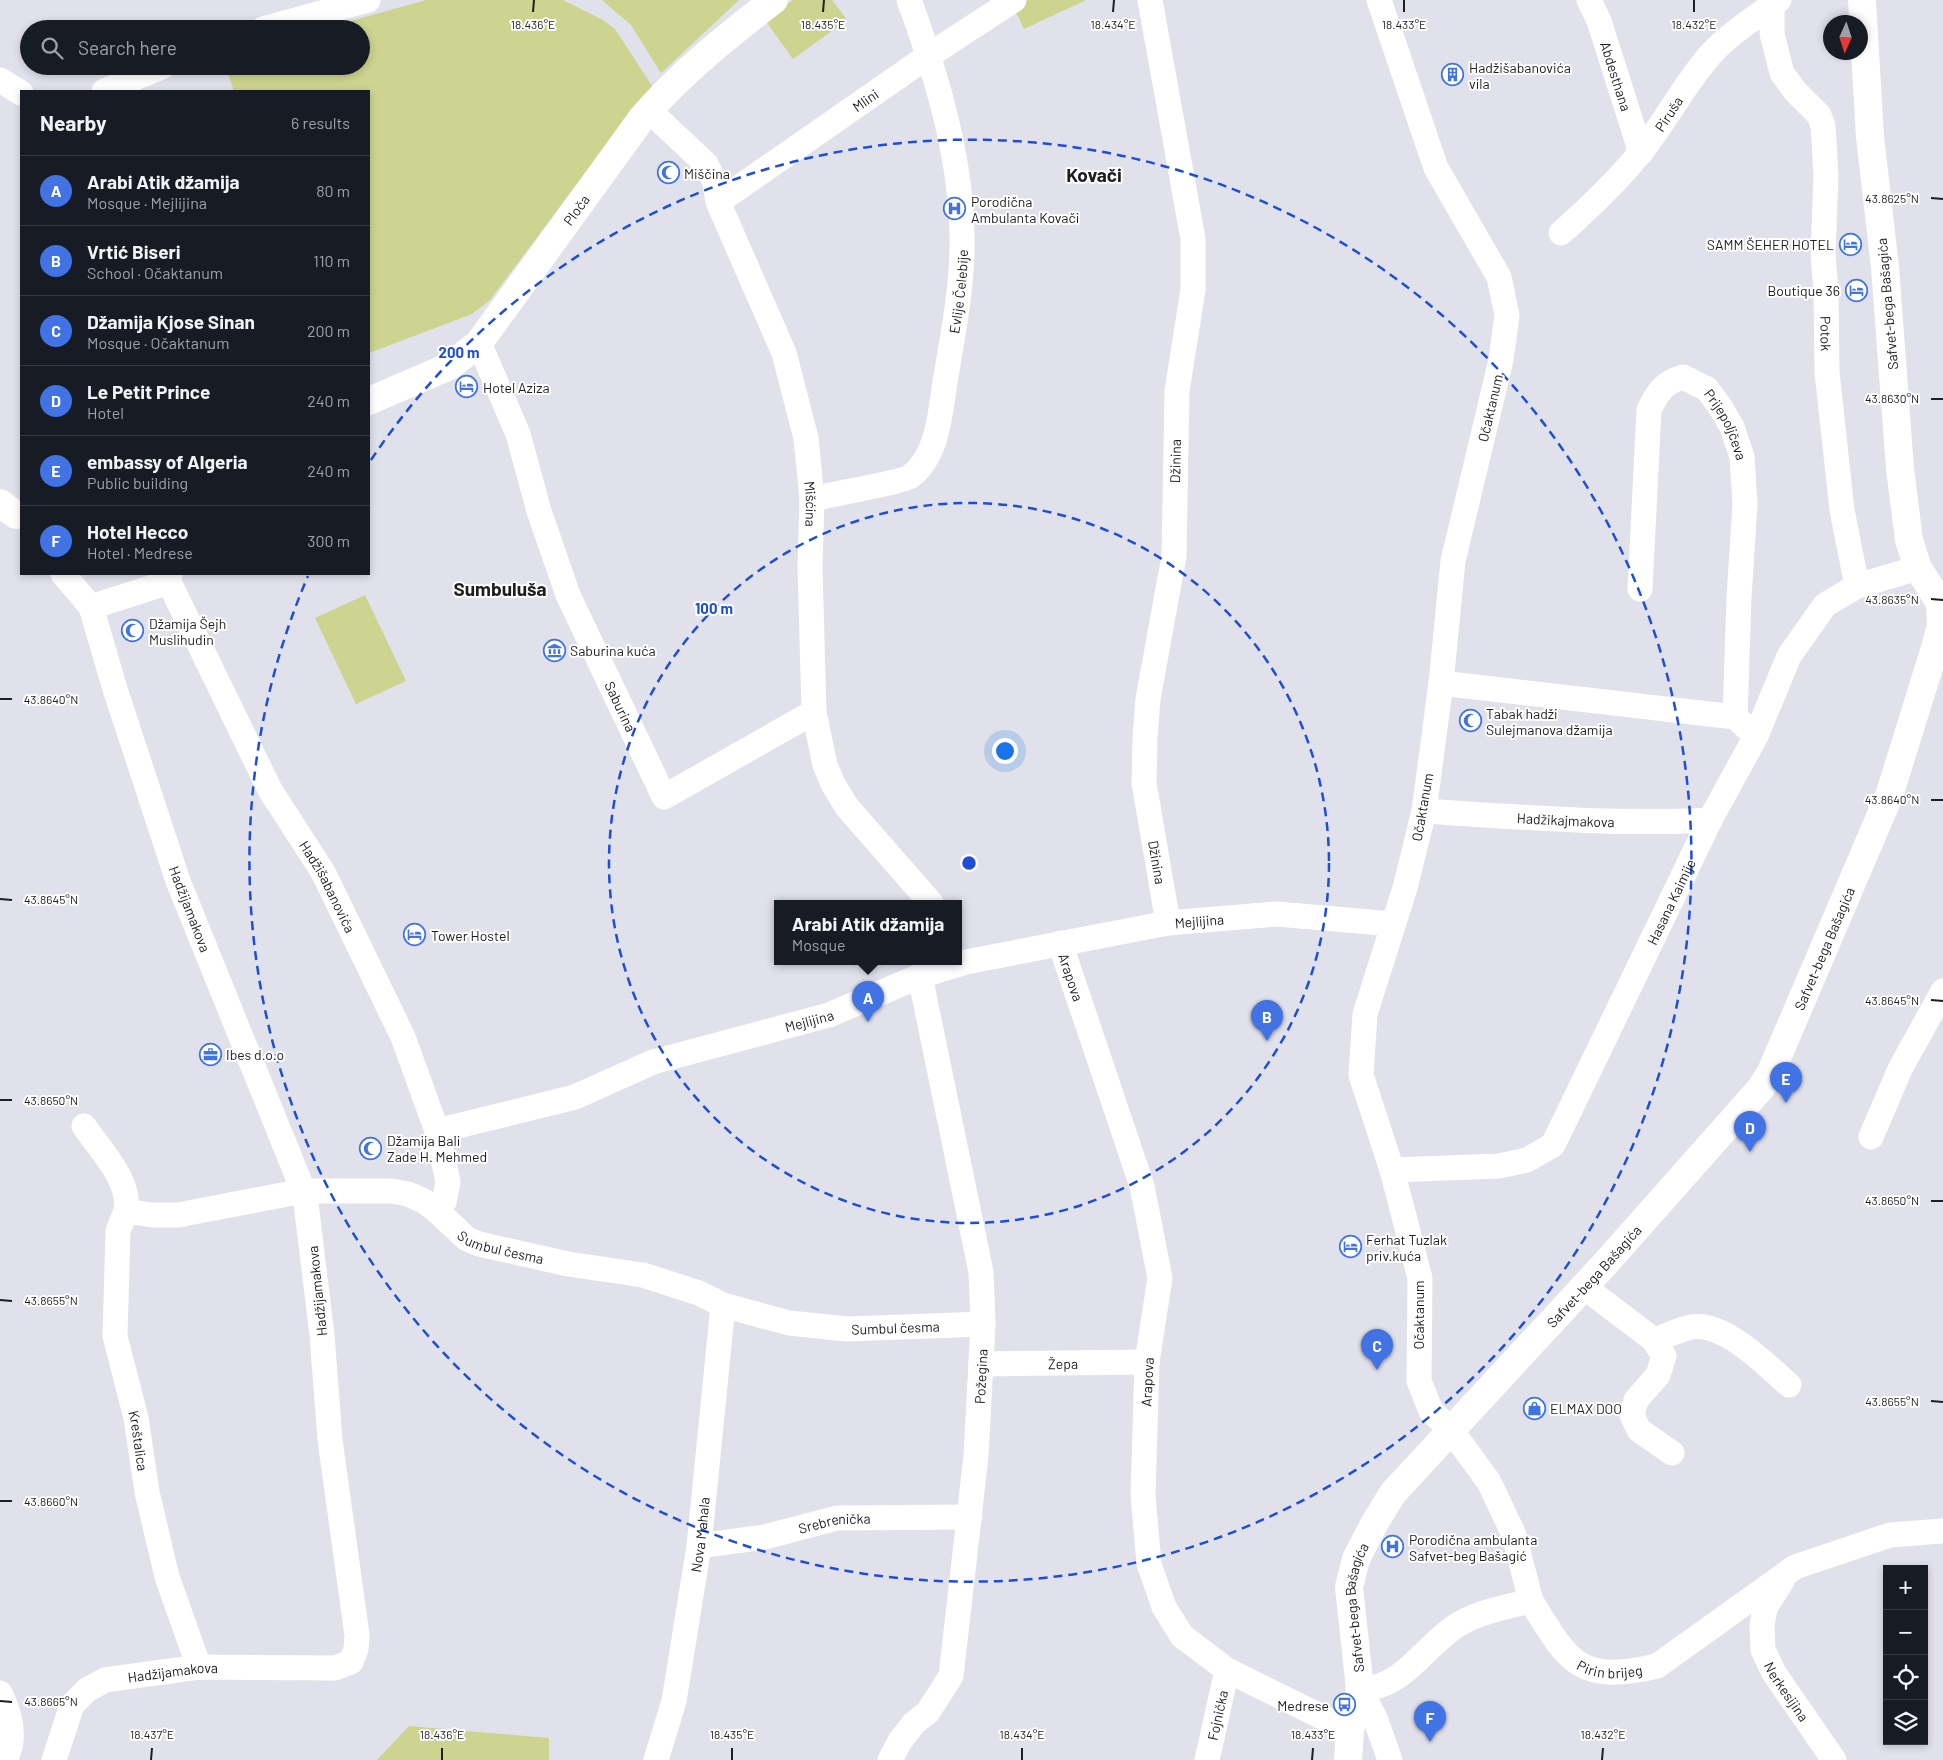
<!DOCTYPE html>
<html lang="en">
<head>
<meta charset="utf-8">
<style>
  :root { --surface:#171b24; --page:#242831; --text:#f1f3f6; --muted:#9ea1a6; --line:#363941; --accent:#4173e4 }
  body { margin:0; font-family:Barlow,sans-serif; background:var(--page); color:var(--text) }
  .controls { position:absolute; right:15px; bottom:15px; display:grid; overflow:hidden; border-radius:0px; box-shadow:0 2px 8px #0003 }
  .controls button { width:45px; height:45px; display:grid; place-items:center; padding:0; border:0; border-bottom:1px solid var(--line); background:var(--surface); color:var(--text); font:25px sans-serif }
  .compass { position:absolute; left:1823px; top:15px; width:45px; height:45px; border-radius:50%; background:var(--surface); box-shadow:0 2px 8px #0003; rotate:183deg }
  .you { position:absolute; left:1004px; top:750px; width:18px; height:18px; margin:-12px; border:4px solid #fff; border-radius:50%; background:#1a73e8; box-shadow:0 0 0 8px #1a73e833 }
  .badge { display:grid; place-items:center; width:32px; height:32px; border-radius:50%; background:var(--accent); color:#fff; font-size:16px; font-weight:700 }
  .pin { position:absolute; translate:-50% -41px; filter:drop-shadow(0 1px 2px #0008) }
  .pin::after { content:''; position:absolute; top:26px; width:18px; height:15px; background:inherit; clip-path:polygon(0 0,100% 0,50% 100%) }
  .popup { position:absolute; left:774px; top:900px; width:188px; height:65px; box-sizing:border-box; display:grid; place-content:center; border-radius:0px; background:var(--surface); filter:drop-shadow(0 1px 4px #0005); font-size:16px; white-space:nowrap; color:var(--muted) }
  .popup b { font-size:19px; color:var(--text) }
  .popup::after { content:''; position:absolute; left:50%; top:100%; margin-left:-10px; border:10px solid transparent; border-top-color:var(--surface) }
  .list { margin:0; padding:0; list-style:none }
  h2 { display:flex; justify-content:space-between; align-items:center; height:65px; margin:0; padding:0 20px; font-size:21px }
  h2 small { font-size:16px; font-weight:400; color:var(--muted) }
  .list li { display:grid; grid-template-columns:32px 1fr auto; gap:15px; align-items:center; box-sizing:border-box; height:70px; padding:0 20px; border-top:1px solid var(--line) }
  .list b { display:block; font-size:19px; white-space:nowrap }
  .list p { margin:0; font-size:16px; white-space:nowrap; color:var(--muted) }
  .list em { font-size:16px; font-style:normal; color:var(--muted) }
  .icon { flex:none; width:28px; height:28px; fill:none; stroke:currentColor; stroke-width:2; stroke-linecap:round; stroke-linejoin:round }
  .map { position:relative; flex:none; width:1943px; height:1760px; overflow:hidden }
  .search { position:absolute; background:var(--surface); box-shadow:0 2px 8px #0003; left:20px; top:20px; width:350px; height:55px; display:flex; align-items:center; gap:12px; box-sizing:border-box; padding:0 18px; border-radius:28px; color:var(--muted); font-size:19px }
  .panel { position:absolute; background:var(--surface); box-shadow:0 2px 8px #0003; left:20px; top:90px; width:350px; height:485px; border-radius:0px }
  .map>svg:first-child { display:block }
  .green { fill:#ccd48f }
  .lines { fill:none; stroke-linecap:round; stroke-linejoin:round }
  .street { stroke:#fff; stroke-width:25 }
  .secondary { stroke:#fff; stroke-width:28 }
  .ticks { fill:none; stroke:#1e1e21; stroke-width:2 }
  .ring { fill:none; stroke:#1d4ed8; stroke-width:2.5; stroke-dasharray:9 6 }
  .labels { text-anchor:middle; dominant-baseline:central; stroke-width:4; stroke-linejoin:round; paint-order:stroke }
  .poi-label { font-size:14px; fill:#1e1e21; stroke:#fff; text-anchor:start }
  .street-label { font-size:14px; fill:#1e1e21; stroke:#fff }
  .district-label { font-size:19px; font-weight:bold; fill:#1e1e21; stroke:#fff }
  .ticks-label { font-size:12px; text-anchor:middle; fill:#1e1e21; stroke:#fff; stroke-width:4; stroke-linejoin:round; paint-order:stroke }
  .centre { fill:#1d4ed8; stroke:#fff; stroke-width:2.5 }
  .ring-label { font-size:15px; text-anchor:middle; font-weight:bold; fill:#1d4ed8; stroke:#fff; stroke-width:4; stroke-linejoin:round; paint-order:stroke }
</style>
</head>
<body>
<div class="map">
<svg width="1943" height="1760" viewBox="0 0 1943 1760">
  <rect width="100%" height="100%" fill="#e0e1ea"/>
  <!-- green -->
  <g class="green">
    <polygon points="426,0 563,0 603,20 615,29 652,86 594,161 490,300 472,314 369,353 369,91 234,91 227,70 231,66 361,66 361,29 322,29"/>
    <polygon points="602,0 739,0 661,73 631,25"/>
    <polygon points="793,0 832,0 847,20 793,59 765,20"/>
    <polygon points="1019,0 1086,0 1024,29 1012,4"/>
    <polygon points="365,595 406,681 356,704 315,618"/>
    <polygon points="409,1726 549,1738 549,1760 377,1760"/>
  </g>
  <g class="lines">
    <!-- street -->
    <g class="street">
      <path id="s1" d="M1150,0L1193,239V290L1177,391L1174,556L1148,699L1145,738L1144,783L1168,923"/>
      <polyline points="1379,0 1436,168 1499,277 1507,315 1501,360 1453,561 1441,683 1424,811 1405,888 1365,1014 1361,1075 1392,1170 1420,1278 1419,1381 1431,1411 1451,1430 1489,1482 1514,1535 1531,1601"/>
      <path id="s2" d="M1589,0L1599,21L1641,153"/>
      <path id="s3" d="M1772,5V34L1782,73L1795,91L1819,115L1823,126L1826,175L1823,254L1826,291L1827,372L1842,510L1857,586"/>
      <polyline points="263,29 368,0"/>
      <polyline points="0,80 21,93"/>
      <polyline points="104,91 164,66"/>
      <path id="s4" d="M651,108L656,117L706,164L715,183L718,202L784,353L806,438L812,499L810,567L814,712L825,765L833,784L847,807L931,903"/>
      <path id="s5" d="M718,202L928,56L1014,0"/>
      <path id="s6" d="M1561,233C1589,208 1616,183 1639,154C1665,123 1683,86 1710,55C1730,33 1756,17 1779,0"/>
      <path id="s7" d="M479,343L518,434L539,511L568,595L664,797L814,712"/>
      <path id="s8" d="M812,499C827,495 904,482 911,476C938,455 940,414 945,382C952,339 961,295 962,251C964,166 938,79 909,0"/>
      <polyline points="63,574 91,607 169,582"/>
      <path id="s9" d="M170,574L169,582L270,790L323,872L403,1037L437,1131L448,1182L444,1202L438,1212"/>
      <path id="s10" d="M1640,589L1649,410C1657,393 1664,382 1683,377L1707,389L1721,408L1732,427L1742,457L1745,504L1739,598L1735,717"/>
      <polyline points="1441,683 1735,717 1747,728"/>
      <path id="s11" d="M1424,811C1519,817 1614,825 1710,820"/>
      <path id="s12" d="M1060,943L1142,1186L1160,1278L1147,1362L1143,1495L1149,1564L1164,1607L1182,1636L1227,1670L1350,1731"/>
      <path id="s13" d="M84,1126C100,1150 131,1180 126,1211L152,1215H178L303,1191H392L408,1194L424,1201L438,1212L467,1239L479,1244L568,1264L643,1275L699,1293L723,1305L789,1323L847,1329L983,1324"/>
      <path id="s14" d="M437,1131L575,1097L653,1062L829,1015L920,976L966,962L1168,923L1277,914L1393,924"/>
      <polyline points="1871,1137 1900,1069 1943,991"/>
      <path id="s15" d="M1392,1170L1499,1166L1527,1160L1553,1145L1710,820L1756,736L1789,656L1825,605L1857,586L1918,568"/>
      <path id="s16" d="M126,1211L118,1231L115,1336L136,1418L147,1492L167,1577L199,1667"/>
      <polyline points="1584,1287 1654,1340 1664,1356 1658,1375 1636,1400 1632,1415 1639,1430 1672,1453"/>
      <path d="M1654,1340C1666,1336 1679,1330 1691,1327C1724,1321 1766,1365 1789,1385"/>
      <path id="s17" d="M981,1364L1147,1362"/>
      <path id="s18" d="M699,1546L765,1537L837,1518L970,1517"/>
      <path id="s19" d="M1782,1581L1765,1608L1762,1625L1763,1650L1774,1673L1834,1760"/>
      <path d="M0,1693C11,1715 17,1738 5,1760"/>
      <path id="s20" d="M54,1760L72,1705L87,1690L105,1680L199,1667L335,1668L351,1662L356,1649L357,1635L330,1440L322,1335L305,1195L178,881L115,689L91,607"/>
      <path id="s21" d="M656,1760L674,1701L699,1546L723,1305"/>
      <path id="s22" d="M890,1760L900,1741L914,1723L928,1712L951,1676L976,1456L983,1324L981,1272L920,976"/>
      <path id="s23" d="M1207,1760L1227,1670"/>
      <path id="s24" d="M1390,1760L1375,1718L1360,1689C1405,1689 1425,1643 1461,1623C1482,1611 1507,1607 1531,1601C1569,1663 1579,1684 1657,1666L1795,1567L1890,1535L1943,1531"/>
    </g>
    <!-- secondary -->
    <g class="secondary">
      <path id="s25" d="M369,401L450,366L479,343L642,118C681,73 727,36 774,0"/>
      <polyline points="0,503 16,515 21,514"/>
      <path id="s26" d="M1348,1760L1350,1731L1360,1689L1349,1587L1356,1559L1374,1524L1393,1493L1605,1264L1761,1088L1771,1072L1889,796L1935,648L1941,625L1940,603L1918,568L1909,540L1900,469L1885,267L1870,137L1862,0"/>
    </g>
  </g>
  <!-- ticks -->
  <path class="ticks" d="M533,12L534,0M823,12L824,0M1113,12L1114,0M1404,12V0M1694,12V0M1931,198L1943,199M1931,399H1943M1931,599L1943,600M0,699H12M1931,800H1943M0,899L12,900M1931,1000L1943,1001M0,1100H12M1931,1201H1943M0,1300L12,1301M1931,1401L1943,1402M0,1501H12M0,1701L12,1702M151,1760L152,1748M442,1760V1748M732,1760V1748M1022,1760V1748M1312,1760L1313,1748M1602,1760L1603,1748"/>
  <!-- distance rings -->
  <g class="ring">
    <circle cx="969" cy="863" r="360"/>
    <path d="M371 460A721 721 0 1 1 308 576"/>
  </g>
  <!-- icons -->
  <defs>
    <symbol id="building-ring" viewBox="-11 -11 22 22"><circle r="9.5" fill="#fff" stroke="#4173e4" stroke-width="1.5"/><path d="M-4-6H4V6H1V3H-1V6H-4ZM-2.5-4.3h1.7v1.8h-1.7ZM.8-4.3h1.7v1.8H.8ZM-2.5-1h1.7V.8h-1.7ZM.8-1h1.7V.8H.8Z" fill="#4173e4"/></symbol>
    <symbol id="mosque-ring" viewBox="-11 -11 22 22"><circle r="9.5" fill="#fff" stroke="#4173e4" stroke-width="1.5"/><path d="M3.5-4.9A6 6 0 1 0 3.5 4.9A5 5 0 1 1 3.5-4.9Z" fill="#4173e4"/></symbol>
    <symbol id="hospital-ring" viewBox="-11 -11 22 22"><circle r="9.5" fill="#fff" stroke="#4173e4" stroke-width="1.5"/><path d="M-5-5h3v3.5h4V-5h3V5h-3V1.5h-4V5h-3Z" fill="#4173e4"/></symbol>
    <symbol id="hotel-ring" viewBox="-11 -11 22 22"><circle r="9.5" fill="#fff" stroke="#4173e4" stroke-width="1.5"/><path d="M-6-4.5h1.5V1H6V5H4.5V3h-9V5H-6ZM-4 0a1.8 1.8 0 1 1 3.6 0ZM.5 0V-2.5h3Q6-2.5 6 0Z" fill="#4173e4"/></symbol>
    <symbol id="museum-ring" viewBox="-11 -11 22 22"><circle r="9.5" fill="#fff" stroke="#4173e4" stroke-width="1.5"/><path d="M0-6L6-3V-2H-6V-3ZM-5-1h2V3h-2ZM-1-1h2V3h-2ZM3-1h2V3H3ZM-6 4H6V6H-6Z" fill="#4173e4"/></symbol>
    <symbol id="office-ring" viewBox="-11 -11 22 22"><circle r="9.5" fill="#fff" stroke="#4173e4" stroke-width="1.5"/><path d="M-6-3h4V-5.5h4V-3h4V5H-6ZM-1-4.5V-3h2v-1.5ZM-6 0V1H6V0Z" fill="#4173e4"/></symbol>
    <symbol id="shop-ring" viewBox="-11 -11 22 22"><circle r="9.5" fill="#fff" stroke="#4173e4" stroke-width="1.5"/><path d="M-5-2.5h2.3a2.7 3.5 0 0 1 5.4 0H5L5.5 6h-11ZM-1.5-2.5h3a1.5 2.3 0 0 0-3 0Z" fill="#4173e4"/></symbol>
    <symbol id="bus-ring" viewBox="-11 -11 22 22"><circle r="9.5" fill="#fff" stroke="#4173e4" stroke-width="1.5"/><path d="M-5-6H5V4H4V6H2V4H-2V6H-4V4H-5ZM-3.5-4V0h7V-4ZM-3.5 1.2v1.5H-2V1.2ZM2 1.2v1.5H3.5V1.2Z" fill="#4173e4"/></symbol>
  </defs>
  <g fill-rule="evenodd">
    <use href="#building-ring" x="1440" y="62" width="25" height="25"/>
    <use href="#mosque-ring" x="656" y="160" width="25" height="25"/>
    <use href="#hospital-ring" x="942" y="196" width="25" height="25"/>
    <use href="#hotel-ring" x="1838" y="232" width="25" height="25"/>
    <use href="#hotel-ring" x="1844" y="278" width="25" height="25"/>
    <use href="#hotel-ring" x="454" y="374" width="25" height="25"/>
    <use href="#mosque-ring" x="120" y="618" width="25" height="25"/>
    <use href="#museum-ring" x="542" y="638" width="25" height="25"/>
    <use href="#mosque-ring" x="1458" y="708" width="25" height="25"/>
    <use href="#hotel-ring" x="402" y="922" width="25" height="25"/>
    <use href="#office-ring" x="198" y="1042" width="25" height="25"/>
    <use href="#mosque-ring" x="358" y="1136" width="25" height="25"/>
    <use href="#hotel-ring" x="1338" y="1234" width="25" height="25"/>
    <use href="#shop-ring" x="1522" y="1396" width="25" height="25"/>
    <use href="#hospital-ring" x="1380" y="1534" width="25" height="25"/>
    <use href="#bus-ring" x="1332" y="1692" width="25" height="25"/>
  </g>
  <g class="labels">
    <!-- poi labels -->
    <g class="poi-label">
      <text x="1469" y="67">Hadžišabanovića<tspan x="1469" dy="16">vila</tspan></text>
      <text x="684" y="173">Miščina</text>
      <text x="971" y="201">Porodična<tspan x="971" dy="16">Ambulanta Kovači</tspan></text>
      <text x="1834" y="244" text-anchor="end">SAMM ŠEHER HOTEL</text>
      <text x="1840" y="290" text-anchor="end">Boutique 36</text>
      <text x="483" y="387">Hotel Aziza</text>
      <text x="149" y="623">Džamija Šejh<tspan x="149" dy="16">Muslihudin</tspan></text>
      <text x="570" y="650">Saburina kuća</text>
      <text x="1486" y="713">Tabak hadži<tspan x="1486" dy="16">Sulejmanova džamija</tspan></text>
      <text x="431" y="935">Tower Hostel</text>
      <text x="226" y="1054">Ibes d.o.o</text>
      <text x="387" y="1140">Džamija Bali<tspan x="387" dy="16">Zade H. Mehmed</tspan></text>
      <text x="1366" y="1239">Ferhat Tuzlak<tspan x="1366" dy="16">priv.kuća</tspan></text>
      <text x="1550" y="1408">ELMAX DOO</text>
      <text x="1409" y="1539">Porodična ambulanta<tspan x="1409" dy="16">Safvet-beg Bašagić</tspan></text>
      <text x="1329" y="1705" text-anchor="end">Medrese</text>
    </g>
    <!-- street labels -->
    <g class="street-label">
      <text stroke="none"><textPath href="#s2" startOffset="81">Abdesthana</textPath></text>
      <text stroke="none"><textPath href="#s5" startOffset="179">Mlini</textPath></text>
      <text stroke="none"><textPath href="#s6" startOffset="161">Piruša</textPath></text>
      <text stroke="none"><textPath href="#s25" startOffset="290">Ploča</textPath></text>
      <text stroke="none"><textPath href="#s8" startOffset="296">Evlije Čelebije</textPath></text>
      <text transform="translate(1887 304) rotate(-95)">Safvet-bega Bašagića</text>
      <text stroke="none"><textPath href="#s3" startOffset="345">Potok</textPath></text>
      <text transform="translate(1490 408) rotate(-77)">Očaktanum</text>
      <text stroke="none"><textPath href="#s10" startOffset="296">Prijepoljčeva</textPath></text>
      <text transform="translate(1175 461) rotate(-89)">Džinina</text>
      <text stroke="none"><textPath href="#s4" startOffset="438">Mišćina</textPath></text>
      <text stroke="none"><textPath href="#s7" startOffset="391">Saburina</textPath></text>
      <text transform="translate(1422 807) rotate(-80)">Očaktanum</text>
      <text stroke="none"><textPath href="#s11" startOffset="142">Hadžikajmakova</textPath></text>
      <text stroke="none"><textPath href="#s1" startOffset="871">Džinina</textPath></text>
      <text stroke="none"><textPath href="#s9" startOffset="352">Hadžišabanovića</textPath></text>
      <text stroke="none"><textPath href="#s15" startOffset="436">Hasana Kaimije</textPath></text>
      <text transform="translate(190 909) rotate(69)">Hadžijamakova</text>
      <text stroke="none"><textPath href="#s14" startOffset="794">Mejlijina</textPath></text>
      <text stroke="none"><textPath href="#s26" startOffset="980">Safvet-bega Bašagića</textPath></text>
      <text stroke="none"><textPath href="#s12" startOffset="36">Arapova</textPath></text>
      <text stroke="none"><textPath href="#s14" startOffset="389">Mejlijina</textPath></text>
      <text stroke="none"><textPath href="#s13" startOffset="492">Sumbul česma</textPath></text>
      <text stroke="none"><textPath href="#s26" startOffset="575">Safvet-bega Bašagića</textPath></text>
      <text transform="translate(317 1291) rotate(-96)">Hadžijamakova</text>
      <text transform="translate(1418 1315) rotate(-90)">Očaktanum</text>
      <text stroke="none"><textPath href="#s13" startOffset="898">Sumbul česma</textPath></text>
      <text stroke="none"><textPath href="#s17" startOffset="82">Žepa</textPath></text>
      <text stroke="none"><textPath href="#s22" startOffset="406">Požegina</textPath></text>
      <text transform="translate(1147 1382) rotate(-87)">Arapova</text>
      <text stroke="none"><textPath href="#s16" startOffset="234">Kreštalica</textPath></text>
      <text stroke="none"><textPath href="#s18" startOffset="138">Srebrenička</textPath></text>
      <text stroke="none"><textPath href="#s21" startOffset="230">Nova Mahala</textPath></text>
      <text stroke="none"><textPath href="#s26" startOffset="155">Safvet-bega Bašagića</textPath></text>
      <text stroke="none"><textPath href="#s24" startOffset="386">Pirin brijeg</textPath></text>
      <text stroke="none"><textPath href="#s20" startOffset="168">Hadžijamakova</textPath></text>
      <text stroke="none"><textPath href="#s19" startOffset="122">Nerkesijina</textPath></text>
      <text stroke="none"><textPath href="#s23" startOffset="46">Fojnička</textPath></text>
    </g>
    <!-- district labels -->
    <g class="district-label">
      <text x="1094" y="174">Kovači</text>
      <text x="500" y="588">Sumbuluša</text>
    </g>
  </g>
  <g class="ticks-label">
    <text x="533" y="29">18.436°E</text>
    <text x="823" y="29">18.435°E</text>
    <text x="1113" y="29">18.434°E</text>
    <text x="1404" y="29">18.433°E</text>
    <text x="1694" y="29">18.432°E</text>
    <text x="1892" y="203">43.8625°N</text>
    <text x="1892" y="403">43.8630°N</text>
    <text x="1892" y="604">43.8635°N</text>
    <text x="51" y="704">43.8640°N</text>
    <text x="1892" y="804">43.8640°N</text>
    <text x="51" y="904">43.8645°N</text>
    <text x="1892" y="1005">43.8645°N</text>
    <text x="51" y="1105">43.8650°N</text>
    <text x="1892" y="1205">43.8650°N</text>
    <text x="51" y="1305">43.8655°N</text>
    <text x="1892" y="1406">43.8655°N</text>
    <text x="51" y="1506">43.8660°N</text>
    <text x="51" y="1706">43.8665°N</text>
    <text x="152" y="1739">18.437°E</text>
    <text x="442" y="1739">18.436°E</text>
    <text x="732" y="1739">18.435°E</text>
    <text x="1022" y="1739">18.434°E</text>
    <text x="1313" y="1739">18.433°E</text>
    <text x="1603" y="1739">18.432°E</text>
  </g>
  <circle cx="969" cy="863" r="8" class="centre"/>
  <g class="ring-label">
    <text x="459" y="358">200 m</text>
    <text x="714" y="614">100 m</text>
  </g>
</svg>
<div class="controls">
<button>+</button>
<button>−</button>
<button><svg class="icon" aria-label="locate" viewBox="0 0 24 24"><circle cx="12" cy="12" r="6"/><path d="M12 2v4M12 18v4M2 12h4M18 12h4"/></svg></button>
<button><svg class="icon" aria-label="layers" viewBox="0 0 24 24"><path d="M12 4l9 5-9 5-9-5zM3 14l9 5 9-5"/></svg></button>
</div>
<svg class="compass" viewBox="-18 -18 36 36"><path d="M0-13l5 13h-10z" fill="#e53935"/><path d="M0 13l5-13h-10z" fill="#9ea1a6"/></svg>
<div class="you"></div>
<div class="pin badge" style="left:868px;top:1022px">A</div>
<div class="popup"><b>Arabi Atik džamija</b>Mosque</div>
<div class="pin badge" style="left:1267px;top:1041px">B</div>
<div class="pin badge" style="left:1377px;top:1370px">C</div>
<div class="pin badge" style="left:1750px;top:1152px">D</div>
<div class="pin badge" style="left:1786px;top:1103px">E</div>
<div class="pin badge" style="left:1430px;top:1742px">F</div>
<div class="search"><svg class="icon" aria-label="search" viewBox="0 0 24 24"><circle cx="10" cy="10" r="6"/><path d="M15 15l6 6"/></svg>Search here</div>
<section class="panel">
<h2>Nearby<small>6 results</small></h2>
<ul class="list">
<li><span class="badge">A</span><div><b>Arabi Atik džamija</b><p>Mosque · Mejlijina</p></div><em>80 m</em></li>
<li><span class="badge">B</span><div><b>Vrtić Biseri</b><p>School · Očaktanum</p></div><em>110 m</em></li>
<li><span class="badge">C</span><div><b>Džamija Kjose Sinan</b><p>Mosque · Očaktanum</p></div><em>200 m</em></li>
<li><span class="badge">D</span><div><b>Le Petit Prince</b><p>Hotel</p></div><em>240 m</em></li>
<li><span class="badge">E</span><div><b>embassy of Algeria</b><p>Public building</p></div><em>240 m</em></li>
<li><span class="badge">F</span><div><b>Hotel Hecco</b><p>Hotel · Medrese</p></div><em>300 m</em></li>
</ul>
</section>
</div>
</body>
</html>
